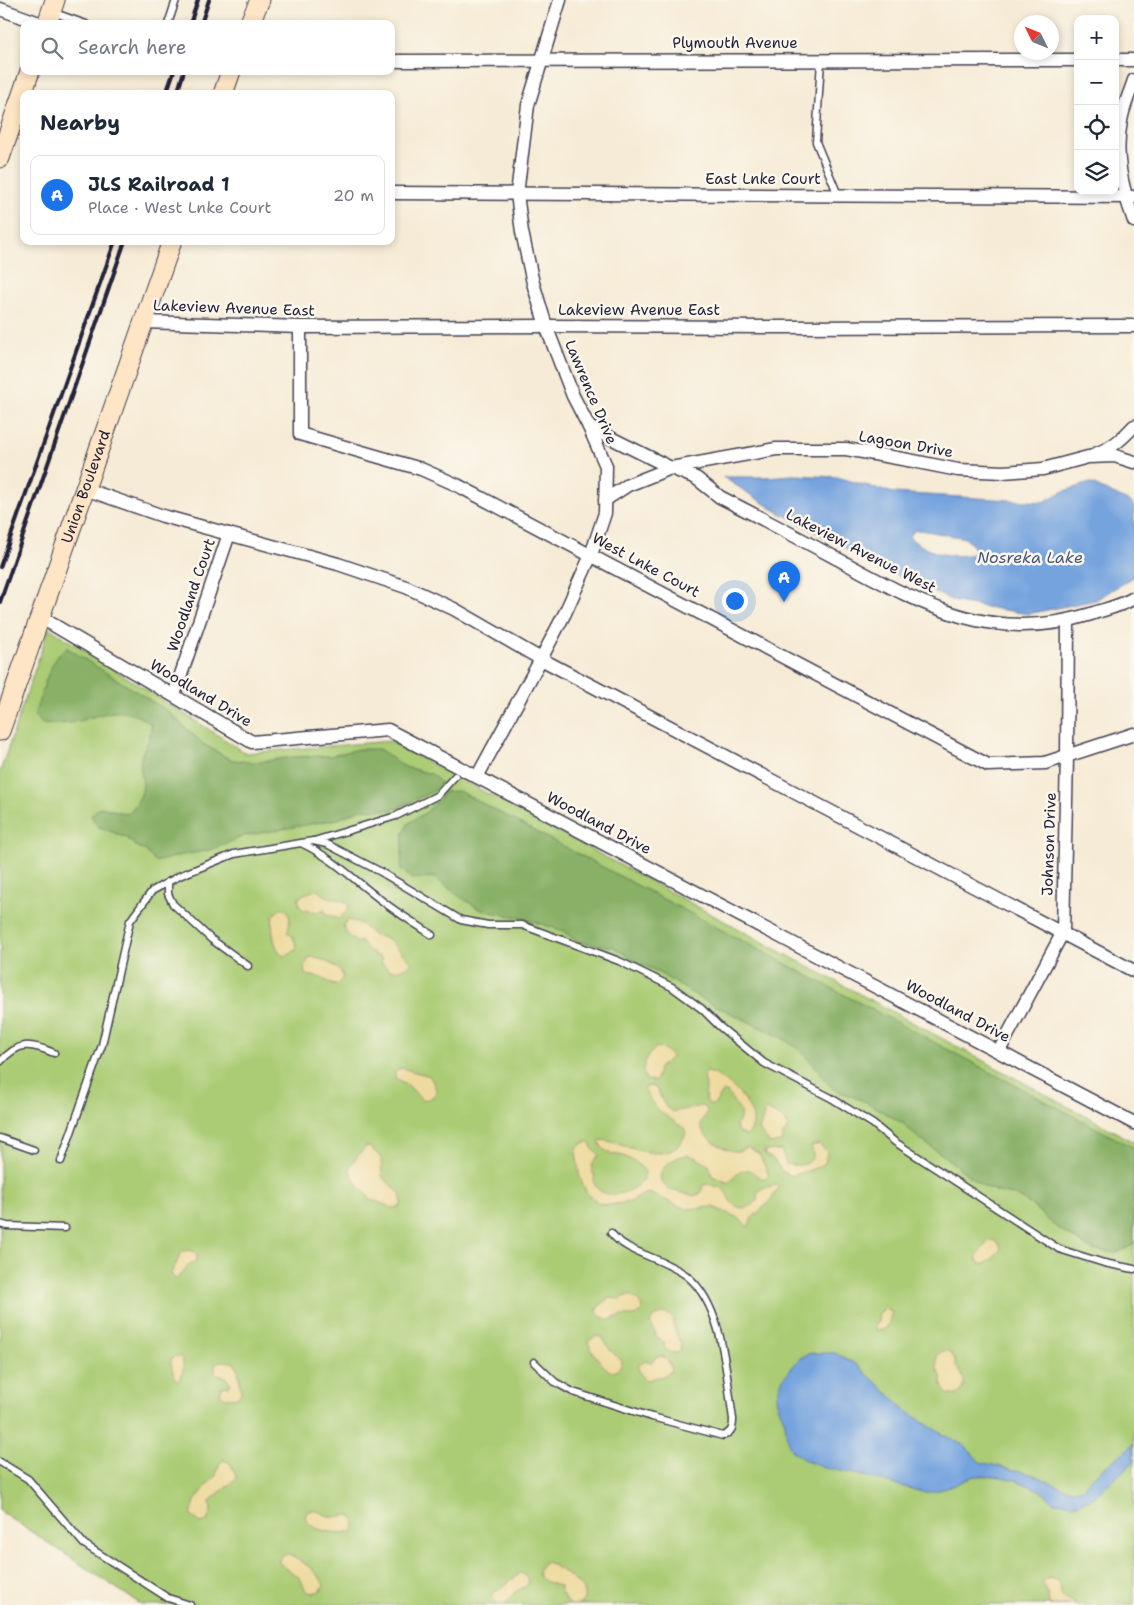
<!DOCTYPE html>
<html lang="en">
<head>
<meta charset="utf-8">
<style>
  :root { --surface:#fff; --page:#f2f2f3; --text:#1f2937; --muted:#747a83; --line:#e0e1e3; --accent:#1a73e8 }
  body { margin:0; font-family:"Shantell Sans",sans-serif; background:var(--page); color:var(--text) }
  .controls { position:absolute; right:15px; top:15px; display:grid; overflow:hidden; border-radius:10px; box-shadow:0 2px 8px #0003 }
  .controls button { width:45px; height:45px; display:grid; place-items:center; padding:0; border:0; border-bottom:1px solid var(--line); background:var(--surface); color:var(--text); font:25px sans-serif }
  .compass { position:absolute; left:1014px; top:15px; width:45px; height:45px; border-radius:50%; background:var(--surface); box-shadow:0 2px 8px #0003; rotate:313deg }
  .you { position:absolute; left:734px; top:600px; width:18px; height:18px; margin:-12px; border:4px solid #fff; border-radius:50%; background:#1a73e8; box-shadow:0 0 0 8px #1a73e833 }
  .badge { display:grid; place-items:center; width:32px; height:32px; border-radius:50%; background:var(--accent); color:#fff; font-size:16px; font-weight:700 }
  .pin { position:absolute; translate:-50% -41px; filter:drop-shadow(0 1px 2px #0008) }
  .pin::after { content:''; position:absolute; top:26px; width:18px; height:15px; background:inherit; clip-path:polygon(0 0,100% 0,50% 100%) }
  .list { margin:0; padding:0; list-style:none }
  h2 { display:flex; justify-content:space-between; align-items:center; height:65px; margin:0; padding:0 20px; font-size:21px }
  h2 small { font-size:16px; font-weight:400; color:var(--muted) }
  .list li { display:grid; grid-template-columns:32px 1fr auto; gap:15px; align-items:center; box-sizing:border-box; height:80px; margin:0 10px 10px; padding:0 10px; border:1px solid var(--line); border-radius:10px }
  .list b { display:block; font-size:19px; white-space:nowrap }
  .list p { margin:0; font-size:16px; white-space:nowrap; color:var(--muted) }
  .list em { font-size:16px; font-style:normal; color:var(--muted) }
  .icon { flex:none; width:28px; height:28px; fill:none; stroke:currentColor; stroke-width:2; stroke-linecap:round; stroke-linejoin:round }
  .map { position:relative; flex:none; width:1134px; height:1605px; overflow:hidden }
  .search { position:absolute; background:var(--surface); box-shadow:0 2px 8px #0003; left:20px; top:20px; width:375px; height:55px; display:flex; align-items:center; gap:12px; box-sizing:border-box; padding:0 18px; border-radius:10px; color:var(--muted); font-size:19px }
  .panel { position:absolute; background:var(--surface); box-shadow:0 2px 8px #0003; left:20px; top:90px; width:375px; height:155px; border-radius:10px }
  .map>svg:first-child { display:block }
  .green { fill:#abcc74; stroke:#667758 }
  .forest { fill:#88b066; stroke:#556950 }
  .sand { fill:#eeda9e; stroke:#887e6c }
  .water { fill:#75a3de; stroke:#4c628c; fill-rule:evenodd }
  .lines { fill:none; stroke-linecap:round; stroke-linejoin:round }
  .lane-casing { stroke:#424052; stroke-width:9 }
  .street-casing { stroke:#424052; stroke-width:15 }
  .secondary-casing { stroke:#424052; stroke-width:21 }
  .lane { stroke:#fff; stroke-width:6 }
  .street { stroke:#fff; stroke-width:12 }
  .secondary { stroke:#fee5c5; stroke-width:19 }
  .rail { stroke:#22223b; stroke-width:4 }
  .labels { text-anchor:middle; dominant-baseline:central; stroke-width:5; stroke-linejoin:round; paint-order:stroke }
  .street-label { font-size:15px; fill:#22223b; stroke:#fbf7ec }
  .water-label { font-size:16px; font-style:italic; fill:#43567c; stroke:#fbf7ec }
</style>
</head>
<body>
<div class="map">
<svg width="1134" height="1605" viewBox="0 0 1134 1605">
  <rect width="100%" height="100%" fill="#fbf7ec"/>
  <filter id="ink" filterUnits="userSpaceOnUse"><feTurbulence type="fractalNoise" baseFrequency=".02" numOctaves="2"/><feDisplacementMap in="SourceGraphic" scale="10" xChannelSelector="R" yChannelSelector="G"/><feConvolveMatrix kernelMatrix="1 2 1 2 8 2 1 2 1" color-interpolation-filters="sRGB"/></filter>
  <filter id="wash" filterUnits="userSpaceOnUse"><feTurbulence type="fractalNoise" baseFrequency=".0096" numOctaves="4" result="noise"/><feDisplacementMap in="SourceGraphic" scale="20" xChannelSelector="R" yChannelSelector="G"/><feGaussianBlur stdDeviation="1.12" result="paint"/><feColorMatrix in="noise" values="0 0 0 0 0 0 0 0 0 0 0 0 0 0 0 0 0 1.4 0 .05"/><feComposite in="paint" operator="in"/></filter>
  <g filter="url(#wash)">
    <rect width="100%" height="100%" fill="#f6ebd6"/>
    <!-- green -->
    <polygon class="green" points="49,628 246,753 390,741 1134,1142 1134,1605 142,1605 0,1511 0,772"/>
    <!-- forest -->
    <g class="forest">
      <path d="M67,648L169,712L203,744L230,759L252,763L293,757L330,756L358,749H379L405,767L432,774L441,783L438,789L393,810L361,809L338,819L244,836L211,850L182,855L155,862L146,851L136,846L127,838L97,826L91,815L100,807L128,814C135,806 143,796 143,784C142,774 139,767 141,757C145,744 152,739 151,724C113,696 93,725 55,724C52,724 46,725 43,724C40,722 37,718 34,716C41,698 49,657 67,648Z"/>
      <polygon points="459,791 1134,1148 1134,1244 1117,1253 1092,1250 1056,1227 1031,1205 1018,1196 998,1192 981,1185 940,1153 918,1138 902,1123 864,1101 833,1089 814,1065 797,1048 782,1038 700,998 654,970 633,960 614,947 578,942 563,931 522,918 481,910 459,896 434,877 412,879 401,869 403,834 409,823 426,812 439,800 444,792"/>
    </g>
    <!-- sand -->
    <g class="sand">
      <path d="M316,890C321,891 322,894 326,896C334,900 344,898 349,905L348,910L339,919L326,914L324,909L320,912L303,910L299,905V898L304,894Z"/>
      <path d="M281,908L287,910C291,918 290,924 287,932L292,936L297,946C295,952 290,955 283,956C273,948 271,927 273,915Z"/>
      <path d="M348,920L361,924L372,934L388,939L412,963C402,972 390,974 381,962L382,959C374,955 366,949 361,941L356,942L347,934L343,925Z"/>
      <path d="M310,957C320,958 341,966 343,977C334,993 329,979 318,977C314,976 310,976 305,974L304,967Z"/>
      <path d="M657,1047L666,1050L672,1057L659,1068L656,1081L646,1080C639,1069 647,1054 657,1047Z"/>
      <polygon points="401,1068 430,1076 436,1089 436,1094 429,1099 422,1100 408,1085 395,1078 395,1072"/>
      <path d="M708,1072C727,1076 770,1117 746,1136L738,1132L736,1126C748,1112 733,1104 727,1092H723L714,1105H711C703,1100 706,1095 706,1087C706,1083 704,1079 704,1075Z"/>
      <path d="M650,1086L656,1088L666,1107L673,1112C675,1111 700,1106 703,1106C704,1107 705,1108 707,1109C708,1116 699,1120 701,1127C703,1138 727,1152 737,1151C740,1151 745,1148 748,1147L759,1154L769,1175C762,1183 756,1174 750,1170C740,1170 735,1175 729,1183L712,1176L709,1165C702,1162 696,1156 688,1155C676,1155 652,1171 663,1184C671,1194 685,1192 694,1196L701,1193L703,1185L708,1184L722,1188C727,1192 728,1198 731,1202C739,1211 750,1209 757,1201V1194L762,1188L777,1185L778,1188L770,1201L752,1218L748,1227L739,1218L713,1207L686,1209L649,1193L642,1195L631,1202L607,1205L599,1203L587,1193L580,1178L576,1153L578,1147L583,1143L590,1142L592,1148L599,1155C592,1163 589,1167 595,1177L593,1181C595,1186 599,1191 604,1193C617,1198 644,1188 645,1172C640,1164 622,1152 612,1155L603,1149L599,1142L603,1140L608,1141C628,1146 666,1165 681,1142C685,1137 687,1134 684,1128C666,1116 652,1109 644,1088Z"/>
      <polygon points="768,1110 780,1117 788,1125 787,1131 783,1134 781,1142 770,1144 759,1130 765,1111"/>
      <path d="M819,1144L827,1152L825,1163L819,1167L791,1176L782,1171L773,1159L765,1155L764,1151L781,1150L786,1164C793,1166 811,1167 813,1155C813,1152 812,1149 811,1146Z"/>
      <path d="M365,1147H369L381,1157L382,1177L400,1193L402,1203L399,1207L392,1208C386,1204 379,1203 373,1200C364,1194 349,1177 350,1166Z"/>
      <path d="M993,1240L1000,1245L1001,1249L990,1261L984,1264C978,1263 976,1260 977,1255L988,1242Z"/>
      <path d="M189,1250L195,1252L197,1255L196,1261L188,1265L180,1276L176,1279L171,1275C172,1269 174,1269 176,1264C180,1257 179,1251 189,1250Z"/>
      <path d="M628,1295C637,1297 644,1305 641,1313L635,1316H619L609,1320L602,1317L597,1313V1308L609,1298L619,1299Z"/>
      <polygon points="885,1309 892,1312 888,1325 884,1330 876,1330 874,1327 878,1321 879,1313"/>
      <path d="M665,1313L672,1317L675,1331L681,1344L680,1350C676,1355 670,1353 665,1349L664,1342L657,1337L650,1322L654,1317Z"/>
      <path d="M597,1336L602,1337L610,1350L622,1361C622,1366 617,1372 612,1372C603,1368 590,1350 588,1341Z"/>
      <path d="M947,1350C953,1353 956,1361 956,1367C967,1377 969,1396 949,1395C941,1389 942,1385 941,1376L937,1370V1356L941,1352Z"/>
      <path d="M176,1356L181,1357C185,1363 183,1375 179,1381L174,1377C173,1371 170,1364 171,1359Z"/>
      <path d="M662,1356C668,1359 672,1366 670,1372L661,1377H657L648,1380C642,1378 638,1371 638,1365L646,1361L651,1362L657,1357Z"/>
      <polygon points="220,1361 233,1362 238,1369 241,1392 238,1397 225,1398 220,1394 222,1387 229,1386 231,1383 224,1376 215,1373 215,1365"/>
      <path d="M223,1460L230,1463L237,1478C229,1487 218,1492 210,1501L211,1510L207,1521L201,1523L191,1516L195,1501L206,1486L215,1477L220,1463Z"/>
      <path d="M313,1510C320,1511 327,1517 334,1517C343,1517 346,1512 354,1518L355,1525L353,1531C341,1535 309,1532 305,1517L307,1512Z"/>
      <path d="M288,1554C299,1558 321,1574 324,1586L320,1591L312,1593L306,1591L300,1578L279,1563C279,1557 282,1554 288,1554Z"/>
      <path d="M544,1562C553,1562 577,1582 584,1589V1599L580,1604L570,1605L560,1591V1586C548,1583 529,1578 544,1562Z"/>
      <path d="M520,1573C525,1574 529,1579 528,1585L515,1592L506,1604C500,1605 495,1603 492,1597L494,1592L500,1589Z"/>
      <polygon points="1050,1578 1058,1581 1062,1596 1078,1605 1049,1605 1048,1596 1042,1583"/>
    </g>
    <!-- water -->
    <g class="water">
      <path d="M793,475L837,477L893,493L1044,502L1061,492L1090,483L1132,503L1134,509V576L1096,600L1028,614L956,602L885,570L771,508L723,477H766ZM915,530H921L965,538L975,548L973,554C950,559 926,552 909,537Z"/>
      <polygon points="810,1353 835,1353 856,1364 907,1411 937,1431 964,1445 980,1462 1032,1474 1061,1487 1074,1490 1084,1488 1090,1479 1134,1444 1134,1462 1092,1498 1078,1504 1054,1502 1039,1490 1016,1480 995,1476 975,1476 947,1488 926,1493 860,1475 821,1467 806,1461 792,1451 787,1440 785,1422 778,1405 777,1394 783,1378 800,1358"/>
    </g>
  </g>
  <g filter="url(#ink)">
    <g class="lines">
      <defs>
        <g id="lane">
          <polyline points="52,12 86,24"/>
          <polyline points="168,24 176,0"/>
          <polyline points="821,60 816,142 838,195"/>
          <polyline points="314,841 396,816 438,795 455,776"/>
          <path d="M303,844C333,858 355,881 381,900C397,913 415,923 432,935"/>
          <polyline points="168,882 168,894 173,904 211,939 248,966"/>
          <path d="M0,1062C19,1041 30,1043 54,1053"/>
          <polyline points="0,1138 34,1150"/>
          <polyline points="61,1161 102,1045 130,921 152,891 179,876 234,854 313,841 327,844 379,871 461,920 488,925 522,925 619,961 672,987 702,1009 719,1026 764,1063 831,1098 873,1124 895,1142 1059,1249 1104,1263 1134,1269"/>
          <polyline points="0,1224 7,1226 65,1228"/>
          <path d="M534,1362L555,1382L573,1392L652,1417L723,1436C732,1432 733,1428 733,1419C726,1375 724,1306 687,1276C682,1272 676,1269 670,1266C652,1256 624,1250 611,1233"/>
          <polyline points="0,1462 28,1479 84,1544 168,1598 190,1605"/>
        </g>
        <g id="street">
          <polyline points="0,9 42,24"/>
          <polyline points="1115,60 1134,60"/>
          <polyline points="391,61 1078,60"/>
          <path d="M1134,80C1130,93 1123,107 1121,121C1114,157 1122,187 1134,221"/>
          <polyline points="391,193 1134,197"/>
          <polyline points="143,322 300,327 546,326 777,327 1134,326"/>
          <polyline points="300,327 300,434 421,469 457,485 988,765 1045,763 1134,734"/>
          <polyline points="589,427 671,468 628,485 605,500"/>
          <path d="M1095,454C1112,448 1122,439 1134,426"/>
          <path d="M671,468L696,478L720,497C759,517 797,537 834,557C921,604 991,646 1091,614C1106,609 1121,606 1134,598"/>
          <polyline points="671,468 776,449 846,449 908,460 958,470 1003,472 1043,469 1088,457 1115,456 1134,462"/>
          <polyline points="85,489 163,516 338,564 406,587 454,609 541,659 1134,971"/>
          <polyline points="40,617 252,742 388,730 1134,1123"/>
          <polyline points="174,695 229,534"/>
          <polyline points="477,777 541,659 565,613 591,555 605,513 606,466 589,427 573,396 546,326 533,283 522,232 517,194 528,105 560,0"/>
          <polyline points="999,1051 1063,932 1067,757 1068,622"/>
        </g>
        <g id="secondary">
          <polyline points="47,24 55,0"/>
          <polyline points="249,24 260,0"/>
          <polyline points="223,94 231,71"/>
          <polyline points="0,158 30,71"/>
          <path id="s1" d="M0,731L172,241"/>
        </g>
      </defs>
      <!-- lane casing -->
      <use href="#lane" class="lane-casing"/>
      <!-- street casing -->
      <use href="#street" class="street-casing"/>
      <!-- secondary casing -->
      <use href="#secondary" class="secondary-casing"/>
      <!-- lane -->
      <use href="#lane" class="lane"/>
      <!-- street -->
      <use href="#street" class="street"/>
      <!-- secondary -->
      <use href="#secondary" class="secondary"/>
      <!-- rail -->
      <g class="rail">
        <polyline points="190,24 198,0"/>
        <polyline points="201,24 209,0"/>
        <polyline points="166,94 174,71"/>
        <polyline points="177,94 184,71"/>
        <polyline points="0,567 115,241"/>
        <polyline points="0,602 125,241"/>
      </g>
    </g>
  </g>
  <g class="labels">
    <!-- street labels -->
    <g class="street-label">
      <text x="735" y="43">Plymouth Avenue</text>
      <text x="763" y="179">East Lnke Court</text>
      <text transform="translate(234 308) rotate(2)">Lakeview Avenue East</text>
      <text x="639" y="310">Lakeview Avenue East</text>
      <text transform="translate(591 392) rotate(67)">Lawrence Drive</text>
      <text transform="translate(906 444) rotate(10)">Lagoon Drive</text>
      <text stroke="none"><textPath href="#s1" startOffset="259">Union Boulevard</textPath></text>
      <text transform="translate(861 551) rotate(27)">Lakeview Avenue West</text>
      <text transform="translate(646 565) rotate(28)">West Lnke Court</text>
      <text transform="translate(191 595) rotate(-71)">Woodland Court</text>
      <text transform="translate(201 693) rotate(31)">Woodland Drive</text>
      <text transform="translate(599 823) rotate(28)">Woodland Drive</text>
      <text transform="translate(1049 844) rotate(-88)">Johnson Drive</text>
      <text transform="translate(958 1011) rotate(28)">Woodland Drive</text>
    </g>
    <!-- water labels -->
    <g class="water-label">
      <text x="1030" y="557">Nosreka Lake</text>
    </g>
  </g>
</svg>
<div class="controls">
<button>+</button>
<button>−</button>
<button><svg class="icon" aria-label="locate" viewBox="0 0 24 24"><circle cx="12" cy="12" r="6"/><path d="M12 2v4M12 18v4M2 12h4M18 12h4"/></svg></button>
<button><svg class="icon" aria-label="layers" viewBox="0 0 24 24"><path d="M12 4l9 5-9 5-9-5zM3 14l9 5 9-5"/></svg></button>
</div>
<svg class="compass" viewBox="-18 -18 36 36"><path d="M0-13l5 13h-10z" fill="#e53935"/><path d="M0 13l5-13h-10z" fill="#747a83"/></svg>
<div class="you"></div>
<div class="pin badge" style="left:784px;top:602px">A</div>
<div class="search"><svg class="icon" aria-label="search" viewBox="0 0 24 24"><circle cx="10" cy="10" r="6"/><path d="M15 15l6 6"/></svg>Search here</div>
<section class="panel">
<h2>Nearby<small></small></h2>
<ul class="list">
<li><span class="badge">A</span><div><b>JLS Railroad 1</b><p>Place · West Lnke Court</p></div><em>20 m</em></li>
</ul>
</section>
</div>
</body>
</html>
